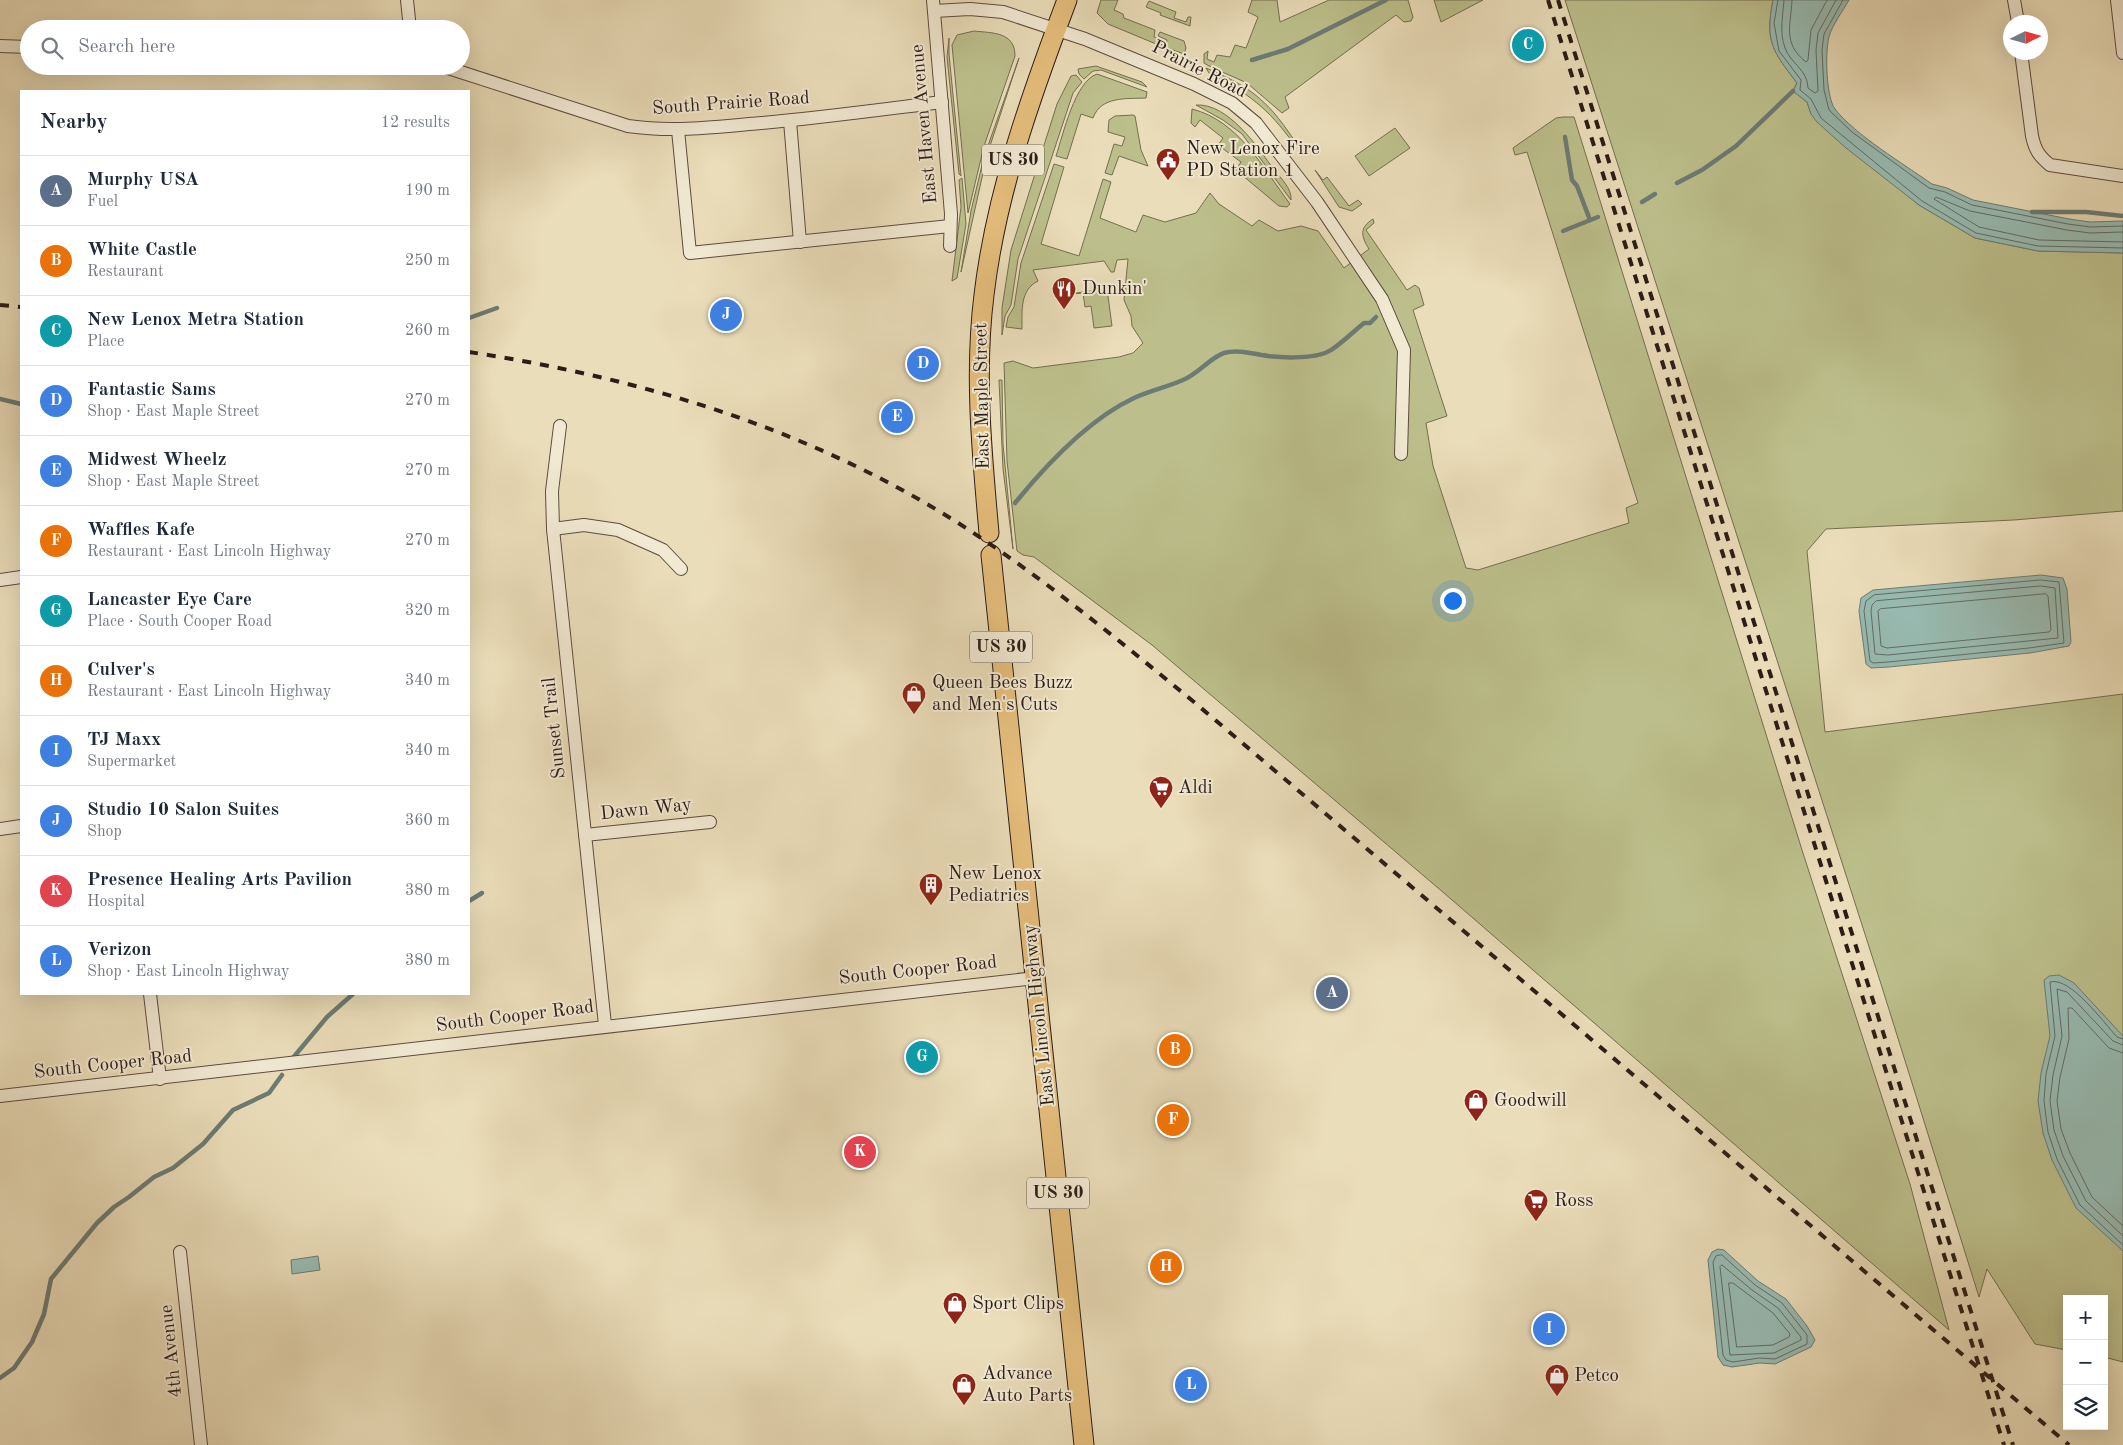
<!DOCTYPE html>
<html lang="en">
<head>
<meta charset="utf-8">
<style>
  :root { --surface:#fff; --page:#f6f6f7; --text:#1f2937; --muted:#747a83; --line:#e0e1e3; --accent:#8f2418 }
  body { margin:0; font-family:"Old Standard TT",serif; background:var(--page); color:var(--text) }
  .controls { position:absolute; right:15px; bottom:15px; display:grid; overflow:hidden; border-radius:0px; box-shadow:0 5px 20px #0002 }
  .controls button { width:45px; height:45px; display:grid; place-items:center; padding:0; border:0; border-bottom:1px solid var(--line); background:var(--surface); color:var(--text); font:25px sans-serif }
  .compass { position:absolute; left:2003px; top:15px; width:45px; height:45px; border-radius:50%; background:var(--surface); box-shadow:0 5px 20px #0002; rotate:85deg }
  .you { position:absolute; left:1452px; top:600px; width:18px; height:18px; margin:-12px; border:4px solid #fff; border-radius:50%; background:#1a73e8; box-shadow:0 0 0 8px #1a73e833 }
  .badge { display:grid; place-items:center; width:32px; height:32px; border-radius:50%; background:var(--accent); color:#fff; font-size:16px; font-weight:700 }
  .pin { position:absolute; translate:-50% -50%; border:2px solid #fff; box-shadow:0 1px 5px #0006 }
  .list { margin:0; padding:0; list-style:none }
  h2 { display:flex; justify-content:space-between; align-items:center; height:65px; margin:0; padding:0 20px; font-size:21px }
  h2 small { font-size:16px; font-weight:400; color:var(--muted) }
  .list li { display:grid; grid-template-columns:32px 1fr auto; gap:15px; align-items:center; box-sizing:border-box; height:70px; padding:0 20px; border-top:1px solid var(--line) }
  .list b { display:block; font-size:19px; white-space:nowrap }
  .list p { margin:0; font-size:16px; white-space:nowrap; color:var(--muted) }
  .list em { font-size:16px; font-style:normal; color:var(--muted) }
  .icon { flex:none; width:28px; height:28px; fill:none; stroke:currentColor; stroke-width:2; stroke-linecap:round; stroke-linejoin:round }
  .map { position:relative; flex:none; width:2123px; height:1445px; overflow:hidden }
  .search { position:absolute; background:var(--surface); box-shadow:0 5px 20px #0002; left:20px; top:20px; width:450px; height:55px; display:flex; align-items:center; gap:12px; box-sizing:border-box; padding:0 18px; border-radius:28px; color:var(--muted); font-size:19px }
  .panel { position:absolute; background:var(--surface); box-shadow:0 5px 20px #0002; left:20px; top:90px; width:450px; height:905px; border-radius:0px }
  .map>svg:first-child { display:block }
  .green { fill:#bcbf8b; stroke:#746e51 }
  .water { fill:#98bbb2; stroke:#6d7b74 }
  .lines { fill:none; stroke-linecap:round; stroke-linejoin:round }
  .shore { stroke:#626c64; stroke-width:1 }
  .stream { stroke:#6d7b74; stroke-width:4.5 }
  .street-casing { stroke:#5c4c40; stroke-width:14 }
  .primary-casing { stroke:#2c1c17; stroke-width:21 }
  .street { stroke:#f1e9d2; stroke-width:12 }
  .primary { stroke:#e5be7c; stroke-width:19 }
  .rail { stroke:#2c1c17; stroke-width:4; stroke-dasharray:9 9; stroke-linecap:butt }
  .labels { text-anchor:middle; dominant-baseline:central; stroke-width:4; stroke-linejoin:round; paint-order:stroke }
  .shield { fill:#f1e9d2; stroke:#675a4f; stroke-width:1 }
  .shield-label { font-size:18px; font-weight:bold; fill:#2c1c17 }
  .street-label { font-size:19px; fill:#2c1c17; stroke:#f1e9d2 }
  .poi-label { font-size:19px; fill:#2c1c17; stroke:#f1e9d2; text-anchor:start }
</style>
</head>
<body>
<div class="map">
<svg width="2123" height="1445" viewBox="0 0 2123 1445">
  <rect width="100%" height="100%" fill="#eaddb9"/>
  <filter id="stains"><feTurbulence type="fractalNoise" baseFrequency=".004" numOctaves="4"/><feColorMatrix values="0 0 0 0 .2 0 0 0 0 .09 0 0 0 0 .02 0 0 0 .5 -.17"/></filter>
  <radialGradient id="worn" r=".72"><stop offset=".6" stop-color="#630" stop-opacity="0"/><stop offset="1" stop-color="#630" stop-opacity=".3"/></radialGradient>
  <!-- green -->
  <g class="green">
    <polygon points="1101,0 1118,0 1114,10 1123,14 1124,18 1155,30 1154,37 1163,41 1161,46 1108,24 1097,13"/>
    <polygon points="1252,0 1277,0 1280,22 1329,0 1408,0 1413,17 1411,21 1404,22 1396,15 1285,97 1289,108 1282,113 1247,83 1209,66 1204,63 1204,54 1208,51 1207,59 1214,62 1217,55 1230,57 1235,45 1246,48 1258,17 1248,12"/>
    <polygon points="1434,0 1483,0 1441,22"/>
    <path d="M1565,0H1773C1765,42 1772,50 1797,83L1793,91L1807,102L1811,114L1919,205L1975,238L2038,251L2123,253V511L2014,520L1826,529L1807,551L1825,732L2123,694V1362L2104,1357V1299H2067V1350L2035,1344L1987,1269L1979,1297L1881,984Z"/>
    <polygon points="1149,1 1176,12 1174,18 1186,22 1188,17 1191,17 1190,26 1160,15 1161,13 1146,7"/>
    <path d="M974,31C993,33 1015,32 1015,56L984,146L968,213L952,45L957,35Z"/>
    <polygon points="1160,32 1184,41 1186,48 1184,54 1165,47 1167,40 1158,36"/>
    <polygon points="949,38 949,54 961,176 959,174 947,57"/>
    <polygon points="1019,58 987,155 961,272 971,211 984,157"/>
    <polygon points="1096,66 1142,82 1147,87 1101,70 1093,71 1084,79 1079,74 1078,69"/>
    <path d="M1206,68C1254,88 1270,103 1298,146L1294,144C1267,107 1249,94 1209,73Z"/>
    <path d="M1097,74L1147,92L1146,98C1126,99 1101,96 1093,118L1081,114L1067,159L1056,156C1063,135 1075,81 1097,74Z"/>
    <polygon points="1076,75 1082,82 1073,93 1018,259 1011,305 1005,316 1002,335 1002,308 1011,250 1057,104 1071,76"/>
    <path d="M1196,105C1228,103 1258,147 1274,170C1281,178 1292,189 1291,200L1242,134L1223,120Z"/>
    <path d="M1192,109C1239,121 1263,168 1290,204L1287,207L1279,206L1236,170L1241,162L1218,145L1223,138L1200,120L1195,127L1191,123Z"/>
    <polygon points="1133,115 1135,116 1141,150 1148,166 1119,156 1112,175 1105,173 1114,144 1122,146 1125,137 1108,132 1109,120 1115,116"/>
    <path d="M1563,117H1574L1802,850L1910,1184L1949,1330L1444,893L1152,645L1034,557L1023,555L1017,551L1007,461L1004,363L1013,361L1033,368L1119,357L1133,353L1143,343L1132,326L1131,316L1124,300L1128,259L1117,260L1114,272H1111L1104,261L1033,270L1038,281C1020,290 1022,310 1022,329L1006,327L1008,317L1014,307L1021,263L1054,164L1064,167L1041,244L1079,256L1103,179L1111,182L1100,218L1136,232L1143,215L1165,222L1196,213L1210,193L1219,204L1252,226L1259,220L1278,231L1301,226L1318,231L1344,268L1369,249C1361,236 1359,228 1373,219L1374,223L1366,230L1407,290L1415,285L1419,288L1424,305L1413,310L1447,416L1426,423L1433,466L1466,568L1478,570L1629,523L1626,508L1638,503L1527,152L1515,155L1513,148L1556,118Z"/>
    <polygon points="1395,128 1410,148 1369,176 1355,156"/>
    <polygon points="1315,170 1323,180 1327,177 1349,206 1358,200 1362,204 1352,211 1339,207"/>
    <polygon points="962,178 966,224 957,278 952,281 961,207 959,180"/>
    <polygon points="1098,290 1108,296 1112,326 1094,328 1091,306 1085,307 1083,293 1061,295"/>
    <polygon points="999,380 1002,380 1003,444 1013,549 1003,469"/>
  </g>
  <!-- water -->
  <g class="water">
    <path d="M1773,0H1849C1843,11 1832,25 1829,37C1825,52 1826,97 1835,109C1854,134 1905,165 1932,184L1947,188L1973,200L2069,219L2090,222L2123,221V253L2038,251L1975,238L1919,205L1846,148L1817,122L1811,114L1807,102L1793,91L1797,83C1772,50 1765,42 1773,0Z"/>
    <polygon points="2041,575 2063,578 2067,589 2071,642 2069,646 2030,653 1889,667 1871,668 1866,664 1859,611 1861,598 1873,590"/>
    <polygon points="2059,975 2074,983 2123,1036 2123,1251 2076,1208 2052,1160 2043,1133 2038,1101 2041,1073 2050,1036 2044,980 2049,976"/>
    <polygon points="1718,1249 1724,1250 1758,1281 1786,1299 1807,1326 1815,1340 1811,1347 1775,1364 1760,1363 1732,1367 1723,1365 1718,1357 1708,1260 1712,1252"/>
    <polygon points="318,1256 320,1270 292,1274 291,1260"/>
  </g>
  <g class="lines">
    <!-- shore -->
    <g class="shore">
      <polyline points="1778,0 1774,23 1779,51 1801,80 1800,90 1811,99 1821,118 1922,201 1976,233 2038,246 2123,248"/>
      <path d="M1784,0C1783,17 1779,31 1785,48C1790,63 1808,70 1808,88L1815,93L1818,91L1816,50L1818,33L1836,0"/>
      <path d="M1792,0C1791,25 1782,43 1806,62L1808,60L1811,30L1827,0"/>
      <polyline points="1843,0 1824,34 1822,50 1824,90 1829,110 1852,132 1929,188 1945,192 1972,205 2068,224 2090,227 2123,226"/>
      <polyline points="2123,232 2090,233 2067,230 1970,211 1936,197 1934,199 1979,227 2039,240 2123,242"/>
      <polygon points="2041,580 2059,582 2064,643 2029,648 1888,662 1873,663 1870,661 1864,611 1866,601 1874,595"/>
      <polygon points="2041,586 2055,588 2058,638 1888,655 1875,654 1871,611 1872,605 1876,601"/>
      <polygon points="2046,594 2048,596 2051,630 2049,632 1887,648 1881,646 1878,611 1880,609"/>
      <path d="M2123,1039L2117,1037C2104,1023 2070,976 2050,982L2055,1036L2046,1074L2044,1101L2048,1132L2057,1159L2080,1205L2123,1245"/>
      <polyline points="2123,1045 2113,1041 2067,992 2057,989 2062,1036 2053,1075 2050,1101 2054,1130 2063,1156 2086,1201 2123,1236"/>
      <polyline points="2123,1053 2109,1048 2072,1008 2068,1008 2069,1039 2060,1077 2057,1101 2061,1129 2070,1153 2092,1197 2123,1226"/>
      <polygon points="1722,1255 1755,1285 1782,1303 1807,1335 1807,1344 1775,1359 1759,1358 1733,1362 1726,1360 1723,1355 1713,1262 1716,1256"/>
      <polygon points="1722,1265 1752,1290 1778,1308 1801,1337 1801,1340 1774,1353 1730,1355 1720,1267"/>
      <polygon points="1729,1283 1733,1283 1773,1313 1790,1334 1789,1337 1773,1345 1737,1347"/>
    </g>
    <!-- stream -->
    <g class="stream">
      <polyline points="1252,60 1288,49 1386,0"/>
      <polyline points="1565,137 1572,180 1577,186 1590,220"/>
      <polyline points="1677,183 1702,170 1736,146 1793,91"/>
      <polyline points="1642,202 1655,194"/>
      <polyline points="2032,212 2086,212 2123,216"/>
      <polyline points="1563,231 1598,217"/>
      <polyline points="469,318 497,308"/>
      <polyline points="0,399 21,404"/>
      <path d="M1015,503C1046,465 1089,419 1134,398C1149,391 1167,387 1183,380C1198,374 1211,357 1224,353C1239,349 1253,354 1268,356C1284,358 1318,359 1331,350C1343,342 1353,332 1364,323H1370L1376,317"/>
      <polyline points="469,901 482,893"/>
      <polyline points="292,1059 327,1017 353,994"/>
      <polyline points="0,1378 14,1368 32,1342 44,1314 51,1279 97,1223 114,1207 129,1197 154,1177 173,1168 203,1144 233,1110 269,1093 282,1075"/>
    </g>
    <defs>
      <g id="street">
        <polyline points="407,0 410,29"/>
        <polyline points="933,0 951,214 950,246"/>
        <polyline points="2014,0 2018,22"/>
        <polyline points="2117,0 2123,53"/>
        <polyline points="934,11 970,9 1003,12 1085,39 1194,84 1232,103 1256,123 1317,202 1382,299 1404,350 1401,454"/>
        <polyline points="0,46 29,47"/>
        <path d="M2021,52L2032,136C2035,150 2039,156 2050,165L2123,176"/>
        <path d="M442,66L628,126C669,132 708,128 749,124C813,119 877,110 942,102"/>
        <polyline points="790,121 800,242"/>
        <polyline points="678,130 690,253 950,226"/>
        <polyline points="560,426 552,491 553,529 605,1025"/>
        <polyline points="553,529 584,525 618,530 663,550 681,569"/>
        <polyline points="0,580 21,577"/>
        <polyline points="0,829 21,826"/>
        <polyline points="585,835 710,822"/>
        <polyline points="150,994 160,1079"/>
        <polyline points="0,1096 1035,978"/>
        <polyline points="180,1252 201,1445"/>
      </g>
      <g id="primary">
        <path d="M989,533C982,454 974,374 984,295C996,193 1031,96 1067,0"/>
        <polyline points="991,555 1084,1445"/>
      </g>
    </defs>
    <!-- street casing -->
    <use href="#street" class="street-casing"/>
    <!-- primary casing -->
    <use href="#primary" class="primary-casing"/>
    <!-- street -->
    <use href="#street" class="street"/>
    <!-- primary -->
    <use href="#primary" class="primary"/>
    <!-- rail -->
    <g class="rail">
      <polyline points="1548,0 2004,1445"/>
      <polyline points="1558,0 2013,1445"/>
      <polyline points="0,305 21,307"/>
      <path d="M469,352C640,378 807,428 955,521C1040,575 1117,639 1194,702L2069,1445"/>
    </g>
  </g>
  <!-- icons -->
  <defs>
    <symbol id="civic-pin" viewBox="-11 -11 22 30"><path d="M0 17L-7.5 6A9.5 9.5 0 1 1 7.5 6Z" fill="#8f2418" stroke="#f1e9d2"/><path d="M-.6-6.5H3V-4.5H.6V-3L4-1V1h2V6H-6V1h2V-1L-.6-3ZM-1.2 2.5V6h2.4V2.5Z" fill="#fff"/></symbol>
    <symbol id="restaurant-pin" viewBox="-11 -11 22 30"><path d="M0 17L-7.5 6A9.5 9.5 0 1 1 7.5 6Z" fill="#8f2418" stroke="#f1e9d2"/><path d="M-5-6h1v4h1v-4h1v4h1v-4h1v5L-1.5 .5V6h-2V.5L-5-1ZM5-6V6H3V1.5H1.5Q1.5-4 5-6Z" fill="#fff"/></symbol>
    <symbol id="shop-pin" viewBox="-11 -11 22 30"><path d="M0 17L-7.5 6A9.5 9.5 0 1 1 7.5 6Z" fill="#8f2418" stroke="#f1e9d2"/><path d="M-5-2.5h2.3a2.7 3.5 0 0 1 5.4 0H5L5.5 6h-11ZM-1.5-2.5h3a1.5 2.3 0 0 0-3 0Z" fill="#fff"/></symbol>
    <symbol id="supermarket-pin" viewBox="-11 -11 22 30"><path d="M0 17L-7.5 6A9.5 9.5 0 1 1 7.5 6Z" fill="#8f2418" stroke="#f1e9d2"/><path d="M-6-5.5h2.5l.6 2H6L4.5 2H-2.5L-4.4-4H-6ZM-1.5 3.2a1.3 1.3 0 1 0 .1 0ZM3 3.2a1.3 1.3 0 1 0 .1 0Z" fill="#fff"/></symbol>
    <symbol id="building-pin" viewBox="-11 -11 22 30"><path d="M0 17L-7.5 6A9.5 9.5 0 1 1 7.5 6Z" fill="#8f2418" stroke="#f1e9d2"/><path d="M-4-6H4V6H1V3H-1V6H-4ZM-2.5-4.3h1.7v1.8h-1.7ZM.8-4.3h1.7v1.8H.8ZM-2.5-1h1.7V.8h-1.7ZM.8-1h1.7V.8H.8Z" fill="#fff"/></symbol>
  </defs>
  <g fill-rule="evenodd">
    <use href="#civic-pin" x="1154" y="146" width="28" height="38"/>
    <use href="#restaurant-pin" x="1050" y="275" width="28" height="38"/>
    <use href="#shop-pin" x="900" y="680" width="28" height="38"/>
    <use href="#supermarket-pin" x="1147" y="774" width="28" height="38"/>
    <use href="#building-pin" x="917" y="871" width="28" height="38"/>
    <use href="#shop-pin" x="1462" y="1087" width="28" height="38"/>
    <use href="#supermarket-pin" x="1522" y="1187" width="28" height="38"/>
    <use href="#shop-pin" x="941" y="1290" width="28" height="38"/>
    <use href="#shop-pin" x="1543" y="1362" width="28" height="38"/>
    <use href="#shop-pin" x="950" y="1371" width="28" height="38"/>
  </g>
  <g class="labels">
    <!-- shield labels -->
    <g class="shield">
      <rect x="982" y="144.5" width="62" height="31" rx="4"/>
      <rect x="970" y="631.5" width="62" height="31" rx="4"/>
      <rect x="1027" y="1177.5" width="62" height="31" rx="4"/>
    </g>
    <g class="shield-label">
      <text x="1013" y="160">US 30</text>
      <text x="1001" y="647">US 30</text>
      <text x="1058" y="1193">US 30</text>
    </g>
    <!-- street labels -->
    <g class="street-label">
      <text transform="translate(1199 70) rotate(27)">Prairie Road</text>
      <text transform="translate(731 104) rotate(-4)">South Prairie Road</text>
      <text transform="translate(925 124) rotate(-95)">East Haven Avenue</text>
      <text transform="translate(983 396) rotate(-91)">East Maple Street</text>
      <text transform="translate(555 728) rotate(-96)">Sunset Trail</text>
      <text transform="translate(646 810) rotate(-6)">Dawn Way</text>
      <text transform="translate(918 971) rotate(-6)">South Cooper Road</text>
      <text transform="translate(1040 1015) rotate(-96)">East Lincoln Highway</text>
      <text transform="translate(515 1017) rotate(-7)">South Cooper Road</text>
      <text transform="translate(113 1065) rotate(-6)">South Cooper Road</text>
      <text transform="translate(172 1351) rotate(-96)">4th Avenue</text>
    </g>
    <!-- poi labels -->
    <g class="poi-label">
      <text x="1186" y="149">New Lenox Fire<tspan x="1186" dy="22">PD Station 1</tspan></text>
      <text x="1082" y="289">Dunkin'</text>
      <text x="932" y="683">Queen Bees Buzz<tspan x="932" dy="22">and Men's Cuts</tspan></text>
      <text x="1178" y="788">Aldi</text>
      <text x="948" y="874">New Lenox<tspan x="948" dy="22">Pediatrics</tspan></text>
      <text x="1494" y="1101">Goodwill</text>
      <text x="1554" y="1201">Ross</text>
      <text x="972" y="1304">Sport Clips</text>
      <text x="982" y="1374">Advance<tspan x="982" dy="22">Auto Parts</tspan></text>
      <text x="1574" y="1376">Petco</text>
    </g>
  </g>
  <rect width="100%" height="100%" filter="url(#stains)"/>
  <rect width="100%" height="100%" fill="url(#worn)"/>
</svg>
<div class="controls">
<button>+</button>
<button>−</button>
<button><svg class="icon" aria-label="layers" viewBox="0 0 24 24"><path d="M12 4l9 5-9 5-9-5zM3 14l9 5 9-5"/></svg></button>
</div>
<svg class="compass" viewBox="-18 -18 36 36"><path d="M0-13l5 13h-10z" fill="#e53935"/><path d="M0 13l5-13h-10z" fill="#747a83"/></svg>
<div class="you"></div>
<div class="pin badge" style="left:1332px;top:993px;background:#5c6f8a">A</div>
<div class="pin badge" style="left:1175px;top:1050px;background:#e8710a">B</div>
<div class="pin badge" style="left:1528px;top:45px;background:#0f9aa8">C</div>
<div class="pin badge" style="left:923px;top:364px;background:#3f7fe0">D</div>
<div class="pin badge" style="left:897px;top:417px;background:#3f7fe0">E</div>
<div class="pin badge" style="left:1173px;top:1120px;background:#e8710a">F</div>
<div class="pin badge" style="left:922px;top:1057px;background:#0f9aa8">G</div>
<div class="pin badge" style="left:1166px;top:1267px;background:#e8710a">H</div>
<div class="pin badge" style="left:1549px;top:1329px;background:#3f7fe0">I</div>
<div class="pin badge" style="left:726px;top:315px;background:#3f7fe0">J</div>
<div class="pin badge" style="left:860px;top:1152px;background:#e0444e">K</div>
<div class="pin badge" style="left:1191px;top:1385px;background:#3f7fe0">L</div>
<div class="search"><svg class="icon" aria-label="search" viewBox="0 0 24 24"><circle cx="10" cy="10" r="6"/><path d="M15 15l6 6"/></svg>Search here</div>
<section class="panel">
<h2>Nearby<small>12 results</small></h2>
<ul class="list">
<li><span class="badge" style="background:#5c6f8a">A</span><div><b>Murphy USA</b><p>Fuel</p></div><em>190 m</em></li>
<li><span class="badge" style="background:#e8710a">B</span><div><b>White Castle</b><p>Restaurant</p></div><em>250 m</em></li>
<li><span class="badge" style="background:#0f9aa8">C</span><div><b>New Lenox Metra Station</b><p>Place</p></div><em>260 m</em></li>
<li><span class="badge" style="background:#3f7fe0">D</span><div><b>Fantastic Sams</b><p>Shop · East Maple Street</p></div><em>270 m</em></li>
<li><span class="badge" style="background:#3f7fe0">E</span><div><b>Midwest Wheelz</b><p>Shop · East Maple Street</p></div><em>270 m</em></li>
<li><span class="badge" style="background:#e8710a">F</span><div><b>Waffles Kafe</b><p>Restaurant · East Lincoln Highway</p></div><em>270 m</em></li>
<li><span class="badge" style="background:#0f9aa8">G</span><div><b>Lancaster Eye Care</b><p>Place · South Cooper Road</p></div><em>320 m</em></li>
<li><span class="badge" style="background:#e8710a">H</span><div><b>Culver's</b><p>Restaurant · East Lincoln Highway</p></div><em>340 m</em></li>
<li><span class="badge" style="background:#3f7fe0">I</span><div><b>TJ Maxx</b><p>Supermarket</p></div><em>340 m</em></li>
<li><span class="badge" style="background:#3f7fe0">J</span><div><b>Studio 10 Salon Suites</b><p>Shop</p></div><em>360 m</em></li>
<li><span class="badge" style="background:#e0444e">K</span><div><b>Presence Healing Arts Pavilion</b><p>Hospital</p></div><em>380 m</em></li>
<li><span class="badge" style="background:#3f7fe0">L</span><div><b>Verizon</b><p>Shop · East Lincoln Highway</p></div><em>380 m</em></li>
</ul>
</section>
</div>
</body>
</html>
